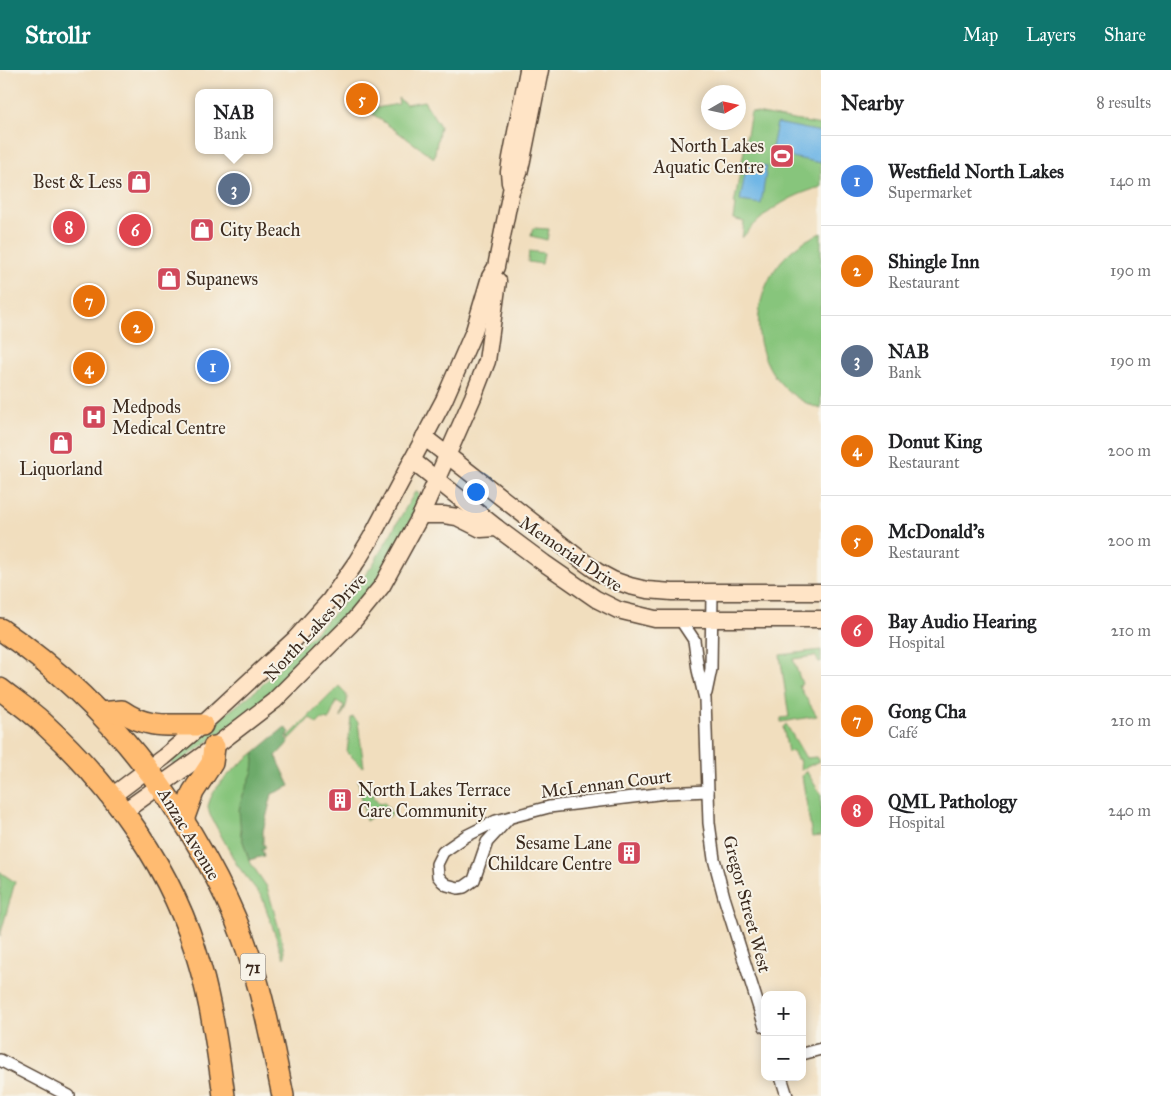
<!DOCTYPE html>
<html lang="en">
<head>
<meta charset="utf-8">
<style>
  :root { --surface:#fff; --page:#f6f6f6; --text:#202124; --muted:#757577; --line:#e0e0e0; --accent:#0f766e }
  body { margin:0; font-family:"IM FELL Great Primer",serif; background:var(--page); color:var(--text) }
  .controls { position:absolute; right:15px; bottom:15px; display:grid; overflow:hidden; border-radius:10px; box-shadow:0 2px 12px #0003 }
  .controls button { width:45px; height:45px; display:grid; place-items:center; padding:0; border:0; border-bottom:1px solid var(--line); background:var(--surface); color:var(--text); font:25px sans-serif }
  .compass { position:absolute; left:701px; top:15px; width:45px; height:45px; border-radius:50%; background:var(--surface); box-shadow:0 2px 12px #0003; rotate:81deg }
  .you { position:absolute; left:475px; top:421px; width:18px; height:18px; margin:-12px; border:4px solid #fff; border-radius:50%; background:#1a73e8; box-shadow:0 0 0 8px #1a73e833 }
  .badge { display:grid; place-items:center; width:32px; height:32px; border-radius:50%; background:var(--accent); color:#fff; font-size:16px; font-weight:700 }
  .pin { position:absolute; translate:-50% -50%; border:2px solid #fff; box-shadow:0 1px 5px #0006 }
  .popup { position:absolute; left:195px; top:19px; width:78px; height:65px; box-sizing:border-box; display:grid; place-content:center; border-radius:10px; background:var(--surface); filter:drop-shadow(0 1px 4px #0005); font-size:16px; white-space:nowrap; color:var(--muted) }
  .popup b { font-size:19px; color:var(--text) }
  .popup::after { content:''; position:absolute; left:50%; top:100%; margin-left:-10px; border:10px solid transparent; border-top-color:var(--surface) }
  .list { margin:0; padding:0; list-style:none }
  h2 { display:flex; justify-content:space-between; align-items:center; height:65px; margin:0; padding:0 20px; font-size:21px }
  h2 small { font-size:16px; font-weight:400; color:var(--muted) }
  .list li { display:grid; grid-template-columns:32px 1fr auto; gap:15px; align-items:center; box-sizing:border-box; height:90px; padding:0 20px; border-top:1px solid var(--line) }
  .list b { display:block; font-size:19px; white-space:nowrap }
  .list p { margin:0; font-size:16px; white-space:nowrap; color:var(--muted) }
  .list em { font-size:16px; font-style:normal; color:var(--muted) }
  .map { position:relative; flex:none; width:821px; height:1026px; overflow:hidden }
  header { display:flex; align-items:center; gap:30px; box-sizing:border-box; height:70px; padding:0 25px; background:var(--accent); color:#fff }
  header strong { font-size:24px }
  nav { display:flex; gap:28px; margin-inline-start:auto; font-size:18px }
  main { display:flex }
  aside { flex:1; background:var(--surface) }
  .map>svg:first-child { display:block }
  .green { fill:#87c57b; stroke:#61784c }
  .forest { fill:#6daa6b; stroke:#546a44 }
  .water { fill:#6eb6e6; stroke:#547082 }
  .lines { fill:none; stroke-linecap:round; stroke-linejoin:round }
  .street-casing { stroke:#564536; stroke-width:14 }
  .secondary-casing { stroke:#564536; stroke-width:19 }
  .highway-casing { stroke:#564536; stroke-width:24 }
  .street { stroke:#fff; stroke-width:11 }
  .secondary { stroke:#ffe4c6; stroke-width:16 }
  .highway { stroke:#ffbb71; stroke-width:21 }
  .labels { text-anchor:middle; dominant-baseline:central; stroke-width:4; stroke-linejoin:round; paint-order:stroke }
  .shield { fill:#f7f3e8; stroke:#73665b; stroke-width:1 }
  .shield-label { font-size:16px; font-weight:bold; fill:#3b2a1e }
  .poi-label { font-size:18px; fill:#3b2a1e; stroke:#f7f3e8; text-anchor:start }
  .street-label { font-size:18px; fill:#3b2a1e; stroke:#f7f3e8 }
</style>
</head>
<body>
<header>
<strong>Strollr</strong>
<nav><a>Map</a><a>Layers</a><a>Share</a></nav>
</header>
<main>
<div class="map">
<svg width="821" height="1026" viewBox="0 0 821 1026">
  <rect width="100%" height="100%" fill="#f7f3e8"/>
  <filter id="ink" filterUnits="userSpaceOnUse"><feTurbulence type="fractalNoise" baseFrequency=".02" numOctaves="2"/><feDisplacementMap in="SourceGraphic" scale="10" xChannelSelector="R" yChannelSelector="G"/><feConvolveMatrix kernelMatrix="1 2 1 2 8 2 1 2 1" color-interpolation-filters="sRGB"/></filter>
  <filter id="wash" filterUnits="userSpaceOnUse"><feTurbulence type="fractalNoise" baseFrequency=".0096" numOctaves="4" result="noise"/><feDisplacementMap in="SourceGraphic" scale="20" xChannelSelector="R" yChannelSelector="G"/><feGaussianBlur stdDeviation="1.12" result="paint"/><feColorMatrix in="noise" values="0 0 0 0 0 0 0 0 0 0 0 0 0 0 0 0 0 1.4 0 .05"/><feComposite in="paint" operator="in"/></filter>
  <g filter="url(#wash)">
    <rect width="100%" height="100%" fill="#f1debe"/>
    <!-- green -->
    <g class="green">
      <polygon points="398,28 406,34 424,31 440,56 434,88 367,40 369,36 370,39 399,34"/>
      <path d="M751,42L821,55V117C788,126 764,142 742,168L744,152L733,149L735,135H734Z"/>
      <polygon points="533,158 549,159 547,170 531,166"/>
      <path d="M821,163V339C736,312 739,195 821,163Z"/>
      <polygon points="529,181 544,183 542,194 528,192"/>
      <polygon points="415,422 418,422 419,426 411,450 375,513 349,545 259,634 176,695 172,693 171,691 193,670 259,618 343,534 372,496"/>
      <polygon points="821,580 821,592 819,592 815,586 793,589 802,614 799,616 817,646 781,652 781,648 789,647 780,585"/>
      <path d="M339,616C352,629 347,633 341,648L344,635L336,632L329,650L322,649L317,654L310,648L290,669L288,667Z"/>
      <polygon points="353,647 358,652 364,697 361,696 347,682 351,648"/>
      <polygon points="786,654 806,688 816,687 819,691 801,700 799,689 797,689 793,681 788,682 783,657"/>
      <path d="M255,682L253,703L240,736L241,765L250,792L267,817L280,862L285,887H283L262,827L237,795L210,745C209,741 207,737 209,733C214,714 240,694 255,682Z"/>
      <polygon points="805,702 807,702 821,725 821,766 812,767 802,706"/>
      <polygon points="358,710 375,723 373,726 380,734 384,732 392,743 389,747 379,742 366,751"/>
      <polygon points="0,802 15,812 0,866"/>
    </g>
    <!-- forest -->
    <polygon class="forest" points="285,657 290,662 286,667 289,672 276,686 290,716 272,724 263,761 263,775 265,775 265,778 262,779 264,786 249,790 241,765 239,740 243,725 253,701 255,682"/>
    <!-- water -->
    <g class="water">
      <polygon points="777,53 821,62 821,93 771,83"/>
      <polygon points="747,93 767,96 761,134 740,131"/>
    </g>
  </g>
  <g filter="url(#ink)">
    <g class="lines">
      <defs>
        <g id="street">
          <polyline points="680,549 694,570 698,600 705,629 709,753 714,789 724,827 765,957"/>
          <polyline points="706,623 711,599 712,523"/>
          <polyline points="509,748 487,772 474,810 464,817 458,818 447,815 442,811 438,806 437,794 443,782 466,766 496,751 549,737 666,723 708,721"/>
          <polyline points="802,984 821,979"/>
          <polyline points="0,990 69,1026"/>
          <polyline points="781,1007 787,1026"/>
        </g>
        <g id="secondary">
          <polyline points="510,113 509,102 511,88 528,0"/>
          <polyline points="424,367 584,492 598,502 613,510 630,516 647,520 672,522 821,522"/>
          <polyline points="412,390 497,458 544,493 596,529 618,540 655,549 821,549"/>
          <polyline points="421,445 444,445 457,447 481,459 497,458"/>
          <polyline points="112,726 164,687 202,655 295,569 330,530 357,491 371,468 444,330 474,261 490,207 496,197 511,121 519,103 522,90 540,0"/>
          <polyline points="123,742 214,677 274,631 351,554 382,516 421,445 473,327 487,291 498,211"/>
        </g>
        <g id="highway">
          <path d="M0,559C87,618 155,697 206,789C220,814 233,841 243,868C262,919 272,972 283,1026"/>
          <path d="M0,619C14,630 29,640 42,652C113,717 174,801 200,896C212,938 218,982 224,1026"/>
          <path d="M100,643L122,641C149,660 171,654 202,655"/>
          <polyline points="183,750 193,722 212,693 214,677"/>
        </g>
      </defs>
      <!-- street casing -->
      <use href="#street" class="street-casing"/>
      <!-- secondary casing -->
      <use href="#secondary" class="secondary-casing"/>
      <!-- highway casing -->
      <use href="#highway" class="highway-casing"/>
      <!-- street -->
      <use href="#street" class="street"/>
      <!-- secondary -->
      <use href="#secondary" class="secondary"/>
      <!-- highway -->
      <use href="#highway" class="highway"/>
    </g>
  </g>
  <!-- icons -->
  <defs>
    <symbol id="stadium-square" viewBox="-11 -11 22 22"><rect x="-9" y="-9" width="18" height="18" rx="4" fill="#d1495b" stroke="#f7f3e8"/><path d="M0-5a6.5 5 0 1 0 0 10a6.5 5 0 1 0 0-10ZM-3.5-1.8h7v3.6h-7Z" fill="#fff"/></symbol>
    <symbol id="shop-square" viewBox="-11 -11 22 22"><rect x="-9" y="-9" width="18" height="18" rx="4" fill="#d1495b" stroke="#f7f3e8"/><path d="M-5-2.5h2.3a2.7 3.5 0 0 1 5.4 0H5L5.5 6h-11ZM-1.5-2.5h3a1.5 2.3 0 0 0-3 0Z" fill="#fff"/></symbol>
    <symbol id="hospital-square" viewBox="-11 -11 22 22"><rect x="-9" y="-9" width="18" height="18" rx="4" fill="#d1495b" stroke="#f7f3e8"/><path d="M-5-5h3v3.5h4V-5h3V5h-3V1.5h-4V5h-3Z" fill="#fff"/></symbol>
    <symbol id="building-square" viewBox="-11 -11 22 22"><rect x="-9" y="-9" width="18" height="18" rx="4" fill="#d1495b" stroke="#f7f3e8"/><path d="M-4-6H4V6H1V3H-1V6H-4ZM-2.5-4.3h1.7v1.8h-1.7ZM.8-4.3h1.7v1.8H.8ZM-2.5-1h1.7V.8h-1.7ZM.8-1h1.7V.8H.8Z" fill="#fff"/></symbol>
  </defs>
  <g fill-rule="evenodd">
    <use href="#stadium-square" x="768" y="72" width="28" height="28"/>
    <use href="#shop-square" x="125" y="98" width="28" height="28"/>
    <use href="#shop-square" x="188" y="146" width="28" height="28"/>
    <use href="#shop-square" x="155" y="195" width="28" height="28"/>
    <use href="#hospital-square" x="80" y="333" width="28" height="28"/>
    <use href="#shop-square" x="47" y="359" width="28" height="28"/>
    <use href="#building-square" x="326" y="716" width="28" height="28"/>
    <use href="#building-square" x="615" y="769" width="28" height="28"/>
  </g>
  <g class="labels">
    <!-- shield labels -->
    <rect class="shield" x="240.5" y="883.5" width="25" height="27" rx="4"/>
    <g class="shield-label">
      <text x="253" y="897">71</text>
    </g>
    <!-- poi labels -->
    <g class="poi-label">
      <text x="764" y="76" text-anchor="end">North Lakes<tspan x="764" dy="21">Aquatic Centre</tspan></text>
      <text x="122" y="112" text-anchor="end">Best &amp; Less</text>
      <text x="220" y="160">City Beach</text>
      <text x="186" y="209">Supanews</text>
      <text x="112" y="337">Medpods<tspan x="112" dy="21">Medical Centre</tspan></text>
      <text x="61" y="399" text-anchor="middle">Liquorland</text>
      <text x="358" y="720">North Lakes Terrace<tspan x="358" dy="21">Care Community</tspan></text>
      <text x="612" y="773" text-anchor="end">Sesame Lane<tspan x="612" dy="21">Childcare Centre</tspan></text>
    </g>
    <!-- street labels -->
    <g class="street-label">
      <text transform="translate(571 484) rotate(34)">Memorial Drive</text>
      <text transform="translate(315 557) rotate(-47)">North Lakes Drive</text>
      <text transform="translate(606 714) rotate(-7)">McLennan Court</text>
      <text transform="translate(189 764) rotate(59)">Anzac Avenue</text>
      <text transform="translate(747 834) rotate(75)">Gregor Street West</text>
    </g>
  </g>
</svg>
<div class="controls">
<button>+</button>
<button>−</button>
</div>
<svg class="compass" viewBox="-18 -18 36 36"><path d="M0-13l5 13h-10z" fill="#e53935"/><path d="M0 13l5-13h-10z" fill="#757577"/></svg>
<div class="you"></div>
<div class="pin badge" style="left:213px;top:296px;background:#3f7fe0">1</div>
<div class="pin badge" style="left:137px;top:257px;background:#e8710a">2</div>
<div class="pin badge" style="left:234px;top:119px;background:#5c6f8a">3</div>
<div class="popup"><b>NAB</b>Bank</div>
<div class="pin badge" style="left:89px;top:298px;background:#e8710a">4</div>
<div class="pin badge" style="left:362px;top:29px;background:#e8710a">5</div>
<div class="pin badge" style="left:135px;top:160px;background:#e0444e">6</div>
<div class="pin badge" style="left:89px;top:231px;background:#e8710a">7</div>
<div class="pin badge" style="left:69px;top:157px;background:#e0444e">8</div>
</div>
<aside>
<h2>Nearby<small>8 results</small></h2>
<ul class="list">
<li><span class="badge" style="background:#3f7fe0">1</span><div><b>Westfield North Lakes</b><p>Supermarket</p></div><em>140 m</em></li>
<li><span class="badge" style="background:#e8710a">2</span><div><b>Shingle Inn</b><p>Restaurant</p></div><em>190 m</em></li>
<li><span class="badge" style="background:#5c6f8a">3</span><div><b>NAB</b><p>Bank</p></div><em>190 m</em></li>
<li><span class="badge" style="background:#e8710a">4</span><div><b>Donut King</b><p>Restaurant</p></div><em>200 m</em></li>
<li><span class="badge" style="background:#e8710a">5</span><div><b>McDonald's</b><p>Restaurant</p></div><em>200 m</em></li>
<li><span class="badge" style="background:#e0444e">6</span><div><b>Bay Audio Hearing</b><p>Hospital</p></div><em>210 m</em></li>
<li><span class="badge" style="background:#e8710a">7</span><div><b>Gong Cha</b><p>Café</p></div><em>210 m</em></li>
<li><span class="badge" style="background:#e0444e">8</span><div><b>QML Pathology</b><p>Hospital</p></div><em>240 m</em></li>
</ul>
</aside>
</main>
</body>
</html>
